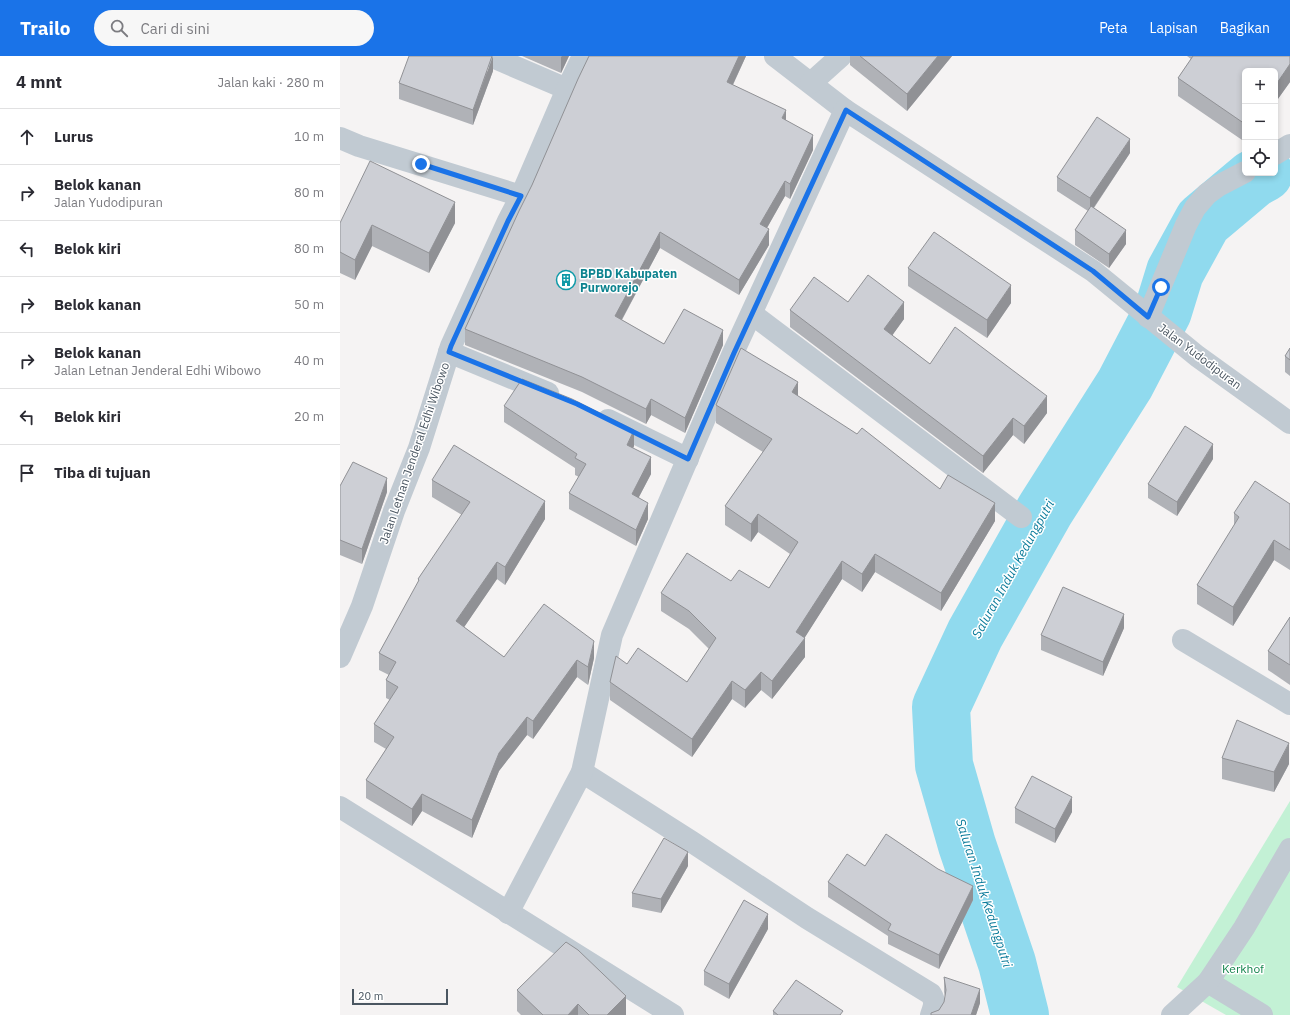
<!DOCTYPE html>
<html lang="id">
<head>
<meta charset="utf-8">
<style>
  :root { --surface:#fff; --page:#f7f7f7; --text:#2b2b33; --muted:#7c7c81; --line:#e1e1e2; --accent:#1a73e8 }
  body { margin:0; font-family:"IBM Plex Sans",sans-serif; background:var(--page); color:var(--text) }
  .controls { position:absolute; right:12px; top:12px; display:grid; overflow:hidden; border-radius:6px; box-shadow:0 2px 6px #0003 }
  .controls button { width:36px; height:36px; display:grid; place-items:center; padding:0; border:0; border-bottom:1px solid var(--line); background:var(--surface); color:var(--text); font:20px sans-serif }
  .scale { position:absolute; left:12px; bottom:10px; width:96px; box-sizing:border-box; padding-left:4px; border:2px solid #4a5661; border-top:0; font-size:11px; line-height:14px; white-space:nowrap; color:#4a5661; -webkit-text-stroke:3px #fff; paint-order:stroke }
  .stop { position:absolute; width:12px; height:12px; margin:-9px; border:3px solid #1a73e8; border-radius:50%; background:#fff }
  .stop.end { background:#1a73e8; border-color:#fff; box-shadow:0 1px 4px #0008 }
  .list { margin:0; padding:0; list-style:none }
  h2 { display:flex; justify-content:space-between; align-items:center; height:52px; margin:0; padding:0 16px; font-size:17px }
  h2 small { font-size:13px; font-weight:400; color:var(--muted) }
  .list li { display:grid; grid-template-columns:26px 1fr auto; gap:12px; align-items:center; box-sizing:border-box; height:56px; padding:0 16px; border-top:1px solid var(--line) }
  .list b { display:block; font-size:15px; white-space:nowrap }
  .list p { margin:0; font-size:13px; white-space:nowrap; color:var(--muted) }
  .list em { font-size:13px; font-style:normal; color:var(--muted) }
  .icon { flex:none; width:22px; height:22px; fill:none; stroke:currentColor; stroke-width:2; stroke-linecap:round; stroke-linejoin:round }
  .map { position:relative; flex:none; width:950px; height:959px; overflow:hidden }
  header { display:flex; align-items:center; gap:24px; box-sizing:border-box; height:56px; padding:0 20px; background:var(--accent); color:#fff }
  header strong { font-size:19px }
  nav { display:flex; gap:22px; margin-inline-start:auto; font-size:14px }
  .search { width:280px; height:36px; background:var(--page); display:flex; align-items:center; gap:10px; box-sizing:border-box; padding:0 14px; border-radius:22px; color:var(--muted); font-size:15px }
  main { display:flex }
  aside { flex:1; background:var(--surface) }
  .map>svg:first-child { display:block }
  .green { fill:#c3f1d5 }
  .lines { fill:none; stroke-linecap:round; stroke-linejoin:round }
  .river { stroke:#90daee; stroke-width:58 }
  .minor { stroke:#c1cad2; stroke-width:22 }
  .wall { fill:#b0b2b7 }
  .shaded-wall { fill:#909195 }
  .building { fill:#cdcfd5; stroke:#909195 }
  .route { stroke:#1a73e8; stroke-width:5 }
  .labels { text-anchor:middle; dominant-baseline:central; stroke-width:3; stroke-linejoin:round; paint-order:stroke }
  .culture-label { font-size:12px; font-weight:bold; fill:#0d838f; stroke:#fff; text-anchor:start }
  .street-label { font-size:12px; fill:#4a5661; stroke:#fff }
  .park-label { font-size:12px; fill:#17864f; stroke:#fff }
  .water-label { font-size:13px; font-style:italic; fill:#0c7c9b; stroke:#fff }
</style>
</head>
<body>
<header>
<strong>Trailo</strong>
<div class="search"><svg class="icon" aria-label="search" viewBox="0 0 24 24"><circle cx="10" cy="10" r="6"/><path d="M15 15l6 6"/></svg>Cari di sini</div>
<nav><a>Peta</a><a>Lapisan</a><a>Bagikan</a></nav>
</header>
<main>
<aside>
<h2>4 mnt<small>Jalan kaki · 280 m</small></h2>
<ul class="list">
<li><svg class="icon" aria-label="ahead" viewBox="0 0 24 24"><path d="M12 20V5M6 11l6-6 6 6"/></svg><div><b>Lurus</b></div><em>10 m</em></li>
<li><svg class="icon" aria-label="right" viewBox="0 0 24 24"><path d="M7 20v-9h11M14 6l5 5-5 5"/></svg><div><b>Belok kanan</b><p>Jalan Yudodipuran</p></div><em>80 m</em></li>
<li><svg class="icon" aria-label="left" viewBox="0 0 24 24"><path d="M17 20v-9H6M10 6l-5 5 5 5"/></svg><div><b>Belok kiri</b></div><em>80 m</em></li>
<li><svg class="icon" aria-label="right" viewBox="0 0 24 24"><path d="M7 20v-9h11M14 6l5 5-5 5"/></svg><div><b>Belok kanan</b></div><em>50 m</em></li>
<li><svg class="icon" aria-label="right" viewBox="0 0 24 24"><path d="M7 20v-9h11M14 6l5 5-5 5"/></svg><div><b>Belok kanan</b><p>Jalan Letnan Jenderal Edhi Wibowo</p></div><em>40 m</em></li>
<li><svg class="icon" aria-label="left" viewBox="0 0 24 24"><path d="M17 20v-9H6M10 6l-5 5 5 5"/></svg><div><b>Belok kiri</b></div><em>20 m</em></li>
<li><svg class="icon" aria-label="arrive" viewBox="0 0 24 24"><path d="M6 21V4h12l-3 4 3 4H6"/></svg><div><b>Tiba di tujuan</b></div></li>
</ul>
</aside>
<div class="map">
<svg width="950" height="959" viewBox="0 0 950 959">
  <rect width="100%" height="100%" fill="#f5f3f3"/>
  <!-- green -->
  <polygon class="green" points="950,745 950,959 886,959 837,931"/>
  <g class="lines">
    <!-- river -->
    <polyline class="river" points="680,959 667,907 627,789 604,709 601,651 635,578 705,454 785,328 823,255 835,216 863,165 913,123 924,117"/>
    <!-- minor -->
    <g class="minor">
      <polyline points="150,0 227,33"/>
      <polyline points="435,0 505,54 753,215 857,300 950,367"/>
      <polyline points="471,27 501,0"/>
      <polyline points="0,82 19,90 181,140"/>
      <polyline points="935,98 950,89"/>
      <polyline points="412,258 681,461"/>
      <polyline points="808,261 846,169 855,152 867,138 878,130 905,116"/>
      <polyline points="109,296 208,337"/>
      <polyline points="268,364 348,403"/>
      <polyline points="843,584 950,648"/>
      <polyline points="0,601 22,550 54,455 79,392 111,290 168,165 181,140 227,33 243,0"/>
      <path d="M242,716L352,786L467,862L591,938C596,946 594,951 591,959"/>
      <polyline points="0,751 333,959"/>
      <polyline points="168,857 242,716 272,579 393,297 505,54"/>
      <polyline points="868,926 922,959"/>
      <polyline points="832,959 868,926 904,872 950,793"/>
    </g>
  </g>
  <!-- wall -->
  <g class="wall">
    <polygon points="182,0 229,0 221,17"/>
    <polygon points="249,0 406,0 393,29 446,64 473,94 450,143 445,140 427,172 429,189 399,239 320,192 282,264 324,288 383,289 345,377 311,359 306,368 242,336 125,289 125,273 192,129"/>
    <polygon points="510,0 612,0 567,55 510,9"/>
    <polygon points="847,0 950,0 950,26 935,47 905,15 905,86 838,40 838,22 851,3"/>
    <polygon points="153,15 133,69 59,43 59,27"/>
    <polygon points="790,97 754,152 786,188 769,212 735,189 735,174 748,155 717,135 717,121"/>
    <polygon points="0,167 115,167 89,217 32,190 15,224 0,217"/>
    <polygon points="568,212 671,247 647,282 568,230"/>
    <polygon points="508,246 564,263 552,279 590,308 707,357 684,388 673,379 643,417 450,271 450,254"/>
    <polygon points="950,292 950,320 945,316 945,300"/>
    <polygon points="458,340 600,433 655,465 601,555 535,516 522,536 502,523 464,582 465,601 432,643 421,634 405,652 392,643 352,701 270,644 270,626 287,608 347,626 369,593 349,573 321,555 321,537 391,525 429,532 450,498 418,476 411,486 385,469 385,450 423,396 376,367 376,349"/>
    <polygon points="164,350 294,390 293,392 311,418 299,441 308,463 296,490 229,453 229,437 239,421 235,419 235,412 164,366"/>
    <polygon points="873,403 837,460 808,442 808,428"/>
    <polygon points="92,424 205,463 165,529 157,523 124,571 164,601 254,602 248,629 237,621 193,683 187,679 159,715 132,782 82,755 72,770 26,742 26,724 46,693 34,686 34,668 50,644 46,642 46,624 49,619 39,614 39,597 78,527 78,523 122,459 92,441"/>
    <polygon points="0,430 47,436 22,508 0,499"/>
    <polygon points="950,448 950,514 934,504 893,570 857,548 857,529 894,470 894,457"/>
    <polygon points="950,561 950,629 928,614 928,595"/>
    <polygon points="784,572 763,620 701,594 701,579"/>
    <polygon points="882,702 949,708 934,736 882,723"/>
    <polygon points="675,752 732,756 715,787 675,767"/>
    <polygon points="348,810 321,857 292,851 292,837"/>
    <polygon points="525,810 633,844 599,913 548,888 548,880 488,841 488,826"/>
    <polygon points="428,873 389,943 364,929 364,915"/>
    <polygon points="604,921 640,947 636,959 591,959 599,954 604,946 605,941 604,936"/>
    <polygon points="177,934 286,959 181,959 177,955"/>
    <polygon points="433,955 503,959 433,959"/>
  </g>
  <!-- shaded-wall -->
  <g class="shaded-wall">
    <polygon points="153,0 153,15 133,69 133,54"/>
    <polygon points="222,0 229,0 221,17 221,1"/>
    <polygon points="399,0 406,0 387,41 387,26"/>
    <polygon points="598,0 612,0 567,55 567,38"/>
    <polygon points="950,8 950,26 935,47 935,30"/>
    <polygon points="446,54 446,69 442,62"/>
    <polygon points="473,79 473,94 450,143 450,128"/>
    <polygon points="790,83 790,97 750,157 750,142"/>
    <polygon points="445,125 445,140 420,184 420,168"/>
    <polygon points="115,146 115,167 89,217 89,197"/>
    <polygon points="32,169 32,190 15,224 15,204"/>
    <polygon points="429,173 429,189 399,239 399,224"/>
    <polygon points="786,174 786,188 769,212 769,198"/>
    <polygon points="320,176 320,192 275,276 275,260"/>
    <polygon points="671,229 671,247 647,282 647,264"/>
    <polygon points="564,246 564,263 544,291 544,273"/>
    <polygon points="383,274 383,289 345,377 345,362"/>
    <polygon points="458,326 458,344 452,336"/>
    <polygon points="707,340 707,357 684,388 684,370"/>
    <polygon points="311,343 311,359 306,368 306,353"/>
    <polygon points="673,362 673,379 643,417 643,400"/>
    <polygon points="294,374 294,390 287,405 287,389"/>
    <polygon points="873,388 873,403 837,460 837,446"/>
    <polygon points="311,401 311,418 292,454 292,438"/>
    <polygon points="47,422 47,436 22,508 22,493"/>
    <polygon points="205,445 205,463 165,529 165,511"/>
    <polygon points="308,447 308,463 296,490 296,474"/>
    <polygon points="655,447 655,465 601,555 601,537"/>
    <polygon points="418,458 418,476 411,486 411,468"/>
    <polygon points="934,484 934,504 893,570 893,551"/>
    <polygon points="535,498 535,516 522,536 522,518"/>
    <polygon points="502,505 502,523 462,586 465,582 465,601 432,643 432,625 456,576"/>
    <polygon points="157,506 157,523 116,583 116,565"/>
    <polygon points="784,558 784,572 763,620 763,606"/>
    <polygon points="254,585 254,602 248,629 248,611"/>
    <polygon points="237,604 237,621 193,683 193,665"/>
    <polygon points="421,616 421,634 405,652 405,634"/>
    <polygon points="392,625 392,643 352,701 352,683"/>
    <polygon points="187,661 187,679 159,715 132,782 132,764 159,697"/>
    <polygon points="949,687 949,708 934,736 934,716"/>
    <polygon points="82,738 82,755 72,770 72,753"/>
    <polygon points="732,741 732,756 715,787 715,773"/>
    <polygon points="348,796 348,810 321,857 321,843"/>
    <polygon points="633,830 633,844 599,913 599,899"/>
    <polygon points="428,858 428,873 389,943 389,928"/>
    <polygon points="640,933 640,947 636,959 631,959"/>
    <polygon points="286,940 286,959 267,959"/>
    <polygon points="238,948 238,959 228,959"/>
  </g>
  <!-- building -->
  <g class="building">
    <polygon points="69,0 152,0 133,54 59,27"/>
    <polygon points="249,0 399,0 387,26 446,54 442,62 473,79 450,128 445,125 420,168 429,173 399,224 320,176 275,260 324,288 344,253 383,274 345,362 311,343 306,353 242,321 125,273 179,155 192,129 238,23"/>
    <polygon points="520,0 598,0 567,38"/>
    <polygon points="853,0 950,0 950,8 935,30 935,15 905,15 905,68 838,22"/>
    <polygon points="757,61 790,83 750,142 717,121"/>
    <polygon points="30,105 115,146 89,197 32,169 15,204 0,196 0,167"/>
    <polygon points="751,150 786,174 769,198 735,174"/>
    <polygon points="594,176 671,229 647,264 568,212"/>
    <polygon points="528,219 564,246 544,273 590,308 615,271 707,340 684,370 673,362 643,400 450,254 474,221 508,246"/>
    <polygon points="401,292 458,326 452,336 517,378 522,372 600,433 608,419 655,447 601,537 535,498 522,518 502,505 456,576 465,582 432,625 421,616 405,634 392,625 352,683 270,626 276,600 287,608 298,592 347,626 376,582 349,555 321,537 347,497 391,525 399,514 429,532 458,486 418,458 411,468 385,450 432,383 376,349"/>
    <polygon points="950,292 950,304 945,300"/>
    <polygon points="182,323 232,343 294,374 287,389 311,401 292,438 308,447 296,474 229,437 246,408 235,402 237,398 164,350"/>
    <polygon points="845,370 873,388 837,446 808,428"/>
    <polygon points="114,389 205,445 165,511 157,506 116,565 164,601 204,548 254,585 248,611 237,604 193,665 187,661 159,697 132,764 82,738 72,753 26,724 54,681 34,668 58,631 46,624 56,606 39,597 79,524 78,523 130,446 92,424"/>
    <polygon points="13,406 47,422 22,493 0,484 0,430"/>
    <polygon points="915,425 950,448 950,494 934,484 893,551 857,529 899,461 894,457"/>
    <polygon points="723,531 784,558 763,606 701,579"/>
    <polygon points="950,561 950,609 928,595"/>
    <polygon points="897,664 949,687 934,716 882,702"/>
    <polygon points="692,720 732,741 715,773 675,752"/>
    <polygon points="546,778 598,813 633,830 599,899 548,874 551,868 488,826 507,798 525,810"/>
    <polygon points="324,782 348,796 321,843 292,837"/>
    <polygon points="404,844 428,858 389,928 364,915"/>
    <polygon points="226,886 238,894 286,940 267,959 249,959 238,948 228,959 203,959 177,934"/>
    <polygon points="604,921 640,933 631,959 591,959 591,957 599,954 604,946 606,934"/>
    <polygon points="456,924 503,955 500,959 438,959 433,955"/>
  </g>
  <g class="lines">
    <!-- route -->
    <polyline class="route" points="81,108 181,140 168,165 111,290 109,296 237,348 348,403 394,297 506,54 753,215 808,261 821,231"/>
  </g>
  <!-- icons -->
  <defs>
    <symbol id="building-ring" viewBox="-11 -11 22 22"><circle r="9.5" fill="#fff" stroke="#0f9aa8" stroke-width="1.5"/><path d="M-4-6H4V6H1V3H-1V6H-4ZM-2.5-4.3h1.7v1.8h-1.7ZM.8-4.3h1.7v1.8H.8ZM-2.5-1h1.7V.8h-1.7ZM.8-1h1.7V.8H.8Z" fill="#0f9aa8"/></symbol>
  </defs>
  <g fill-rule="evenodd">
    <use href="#building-ring" x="215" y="213" width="22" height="22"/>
  </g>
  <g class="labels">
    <!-- culture labels -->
    <g class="culture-label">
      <text x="240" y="217">BPBD Kabupaten<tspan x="240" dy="14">Purworejo</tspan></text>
    </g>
    <!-- street labels -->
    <g class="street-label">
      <text transform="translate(860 300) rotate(37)">Jalan Yudodipuran</text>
      <text transform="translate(74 397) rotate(-71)">Jalan Letnan Jenderal Edhi Wibowo</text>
    </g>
    <!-- park labels -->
    <g class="park-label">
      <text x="903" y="912">Kerkhof</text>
    </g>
    <!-- water labels -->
    <g class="water-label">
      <text transform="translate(673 513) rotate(-61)">Saluran Induk Kedungputri</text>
      <text transform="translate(644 837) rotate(72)">Saluran Induk Kedungputri</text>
    </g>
  </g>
</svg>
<div class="controls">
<button>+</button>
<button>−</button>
<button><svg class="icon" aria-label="locate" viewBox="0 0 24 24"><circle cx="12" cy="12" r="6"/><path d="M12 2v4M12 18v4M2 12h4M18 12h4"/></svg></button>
</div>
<div class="scale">20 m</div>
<div class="stop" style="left:821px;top:231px"></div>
<div class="stop end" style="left:81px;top:108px"></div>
</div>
</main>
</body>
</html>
